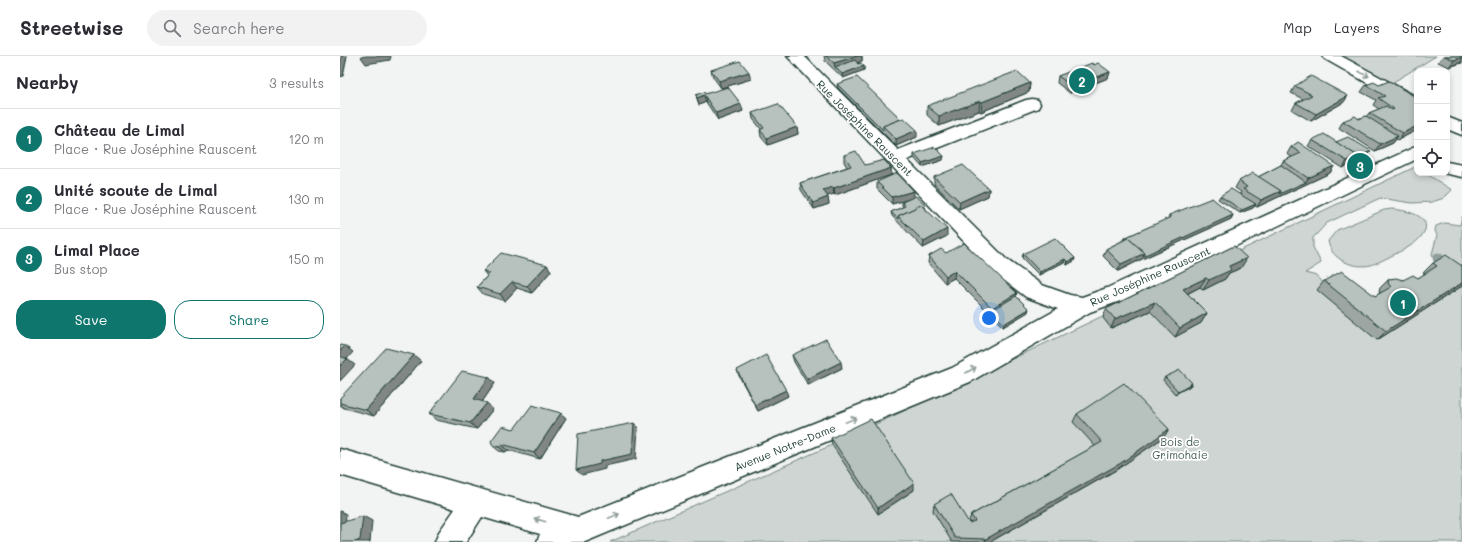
<!DOCTYPE html>
<html lang="en">
<head>
<meta charset="utf-8">
<style>
  :root { --surface:#fff; --page:#f2f2f3; --text:#2b2b33; --muted:#7c7c81; --line:#e1e1e2; --accent:#0f766e }
  body { margin:0; font-family:Mali,sans-serif; background:var(--page); color:var(--text) }
  .controls { position:absolute; right:12px; top:12px; display:grid; overflow:hidden; border-radius:8px; box-shadow:0 2px 6px #0003 }
  .controls button { width:36px; height:36px; display:grid; place-items:center; padding:0; border:0; border-bottom:1px solid var(--line); background:var(--surface); color:var(--text); font:20px sans-serif }
  .you { position:absolute; left:649px; top:262px; width:14px; height:14px; margin:-10px; border:3px solid #fff; border-radius:50%; background:#1a73e8; box-shadow:0 0 0 6px #1a73e833 }
  .badge { display:grid; place-items:center; width:26px; height:26px; border-radius:50%; background:var(--accent); color:#fff; font-size:13px; font-weight:700 }
  .pin { position:absolute; translate:-50% -50%; border:2px solid #fff; box-shadow:0 1px 4px #0006 }
  .list { margin:0; padding:0; list-style:none }
  h2 { display:flex; justify-content:space-between; align-items:center; height:52px; margin:0; padding:0 16px; font-size:17px }
  h2 small { font-size:13px; font-weight:400; color:var(--muted) }
  .list li { display:grid; grid-template-columns:26px 1fr auto; gap:12px; align-items:center; box-sizing:border-box; height:60px; padding:0 16px; border-top:1px solid var(--line) }
  .list b { display:block; font-size:15px; white-space:nowrap }
  .list p { margin:0; font-size:13px; white-space:nowrap; color:var(--muted) }
  .list em { font-size:13px; font-style:normal; color:var(--muted) }
  .actions { display:flex; gap:8px; padding:12px 16px }
  .actions a { flex:1; padding:9px 0; border:1px solid var(--accent); border-radius:16px; text-align:center; font-size:14px; color:var(--accent) }
  .actions .main { background:var(--accent); color:#fff }
  .icon { flex:none; width:22px; height:22px; fill:none; stroke:currentColor; stroke-width:2; stroke-linecap:round; stroke-linejoin:round }
  .map { position:relative; flex:none; width:1122px; height:486px; overflow:hidden }
  header { display:flex; align-items:center; gap:24px; box-sizing:border-box; height:56px; padding:0 20px; background:var(--surface); border-bottom:1px solid var(--line) }
  header strong { font-size:19px }
  nav { display:flex; gap:22px; margin-inline-start:auto; font-size:14px }
  .search { width:280px; height:36px; background:var(--page); display:flex; align-items:center; gap:10px; box-sizing:border-box; padding:0 14px; border-radius:22px; color:var(--muted); font-size:15px }
  main { display:flex }
  aside { flex:1; background:var(--surface) }
  .map>svg:first-child { display:block }
  .green { fill:#ced5d3; stroke:#768984 }
  .lines { fill:none; stroke-linecap:round; stroke-linejoin:round }
  .minor-casing { stroke:#1f3d34; stroke-width:3 }
  .minor { fill:#fff; fill-rule:evenodd }
  .tree { fill:#919f9c }
  .wall { fill:#9da6a3; stroke:#1f3d34 }
  .shaded-wall { fill:#808784; stroke:#1f3d34 }
  .building { fill:#b7c1bd; stroke:#1f3d34 }
  .oneway { stroke:#8f9e9a }
  .labels { text-anchor:middle; dominant-baseline:central; stroke-width:3.5; stroke-linejoin:round; paint-order:stroke }
  .street-label { font-size:11px; fill:#1f3d34; stroke:#fff }
  .park-label { font-size:11px; fill:#425b54; stroke:#fff }
</style>
</head>
<body>
<header>
<strong>Streetwise</strong>
<div class="search"><svg class="icon" aria-label="search" viewBox="0 0 24 24"><circle cx="10" cy="10" r="6"/><path d="M15 15l6 6"/></svg>Search here</div>
<nav><a>Map</a><a>Layers</a><a>Share</a></nav>
</header>
<main>
<aside>
<h2>Nearby<small>3 results</small></h2>
<ul class="list">
<li><span class="badge">1</span><div><b>Château de Limal</b><p>Place · Rue Joséphine Rauscent</p></div><em>120 m</em></li>
<li><span class="badge">2</span><div><b>Unité scoute de Limal</b><p>Place · Rue Joséphine Rauscent</p></div><em>130 m</em></li>
<li><span class="badge">3</span><div><b>Limal Place</b><p>Bus stop</p></div><em>150 m</em></li>
</ul>
<div class="actions"><a class="main">Save</a><a>Share</a></div>
</aside>
<div class="map">
<svg width="1122" height="486" viewBox="0 0 1122 486">
  <rect width="100%" height="100%" fill="#f2f3f3"/>
  <filter id="ink" filterUnits="userSpaceOnUse"><feTurbulence type="fractalNoise" baseFrequency=".025" numOctaves="2"/><feDisplacementMap in="SourceGraphic" scale="8" xChannelSelector="R" yChannelSelector="G"/><feConvolveMatrix kernelMatrix="1 2 1 2 8 2 1 2 1" color-interpolation-filters="sRGB"/></filter>
  <g filter="url(#ink)">
    <!-- green -->
    <g class="green">
      <polygon points="1001,0 1096,0 1050,28"/>
      <polygon points="1075,111 1077,112 1077,117 1085,117 1112,134 1104,142 1092,146 1072,147 1040,142 987,167 973,182 973,191 981,207 965,217 977,220 1037,284 1122,230 1122,486 270,486 492,389"/>
      <path d="M1052,153C1062,154 1090,158 1085,174C1080,186 1067,192 1057,197C1049,201 1040,206 1031,209C1014,213 991,204 988,185L997,174L1044,154Z"/>
      <polygon points="1122,161 1122,226 1096,209 1092,198 1097,179 1095,175 1096,170 1104,167 1120,169"/>
    </g>
    <g class="lines">
      <defs>
        <g id="minor">
          <polygon points="447,0 464,0 558,94 686,44 692,43 698,44 700,48 698,52 567,104 667,204 702,229 730,239 742,241 767,232 1077,90 1077,103 783,244 750,256 630,326 245,486 197,486 200,478 142,461 126,486 95,486 99,476 115,453 0,419 0,393 238,461 612,312 718,253 686,241 653,216"/>
          <polygon points="982,0 1001,0 1077,41 1077,53 1071,52 985,3"/>
          <polygon points="1107,61 1122,67 1122,79 1107,73"/>
          <polygon points="1107,106 1122,109 1122,121 1103,117 1107,117"/>
        </g>
      </defs>
      <!-- minor casing -->
      <use href="#minor" class="minor-casing"/>
      <!-- minor -->
      <use href="#minor" class="minor"/>
    </g>
    <!-- trees -->
    <circle class="tree" cx="1098" cy="202" r="5.5"/>
    <!-- wall -->
    <g class="wall">
      <polygon points="484,0 522,0 522,5 517,7 524,10 524,14 503,22 485,5"/>
      <polygon points="1103,0 1122,0 1122,7 1109,11 1098,6"/>
      <polygon points="754,9 770,16 768,22 730,37 717,27 718,20"/>
      <polygon points="371,14 411,23 381,32 373,21"/>
      <polygon points="690,27 689,36 641,56 639,55 599,70 587,59 587,50"/>
      <polygon points="497,28 577,81 556,90 498,32"/>
      <polygon points="1026,29 1039,29 1077,42 1077,74 1058,84 1056,83 1053,87 1035,95 999,72 1003,65 1026,61 1029,57 1039,53 1033,49 1036,44 1021,36"/>
      <polygon points="955,30 1004,46 971,65 952,54 956,47 963,43 951,37"/>
      <polygon points="365,38 403,55 378,64 366,46 359,49 358,46 356,39"/>
      <polygon points="412,57 457,71 458,78 428,89 421,81 420,74 421,73 413,63"/>
      <polygon points="972,84 996,86 1028,98 1003,112 968,90"/>
      <polygon points="951,91 994,110 990,117 917,151 915,150 913,152 900,157 878,143 880,140 900,138 901,136 895,132 899,125 918,121 941,109 943,105 952,101 947,98"/>
      <polygon points="574,98 603,104 582,111 574,102"/>
      <polygon points="504,99 525,109 551,112 551,119 495,139 494,138 487,140 489,148 474,153 461,134 460,127 507,111 504,106"/>
      <polygon points="594,121 649,133 648,140 619,153 594,128"/>
      <polygon points="537,126 574,141 586,153 607,180 583,192 552,160 551,156 563,151 562,150 562,146 569,143 552,148 537,133"/>
      <polygon points="829,159 893,159 891,163 802,203 778,215 763,200 766,193 782,185 784,182 828,163"/>
      <polygon points="894,190 901,212 889,217 885,223 863,234 860,231 847,238 867,257 861,267 835,281 810,255 771,272 763,262 766,253"/>
      <polygon points="606,197 676,240 688,256 663,271 614,222 605,227 588,207 589,200"/>
      <polygon points="683,198 735,202 734,205 727,209 724,206 699,219 682,202"/>
      <polygon points="1093,207 1122,210 1122,230 1037,284 977,234 984,225 1035,240 1040,237 1039,236 1040,232 1049,223 1063,224 1078,222 1085,218 1083,217"/>
      <polygon points="207,209 211,215 192,237 177,232 165,245 143,238 137,231 147,220 143,215"/>
      <polygon points="452,299 502,312 468,329 454,306"/>
      <polygon points="81,305 34,360 4,352 0,349 0,342"/>
      <polygon points="397,314 448,340 418,355 399,320"/>
      <polygon points="825,321 852,327 850,330 835,338 823,324"/>
      <polygon points="155,327 142,346 153,353 137,373 96,364 89,358"/>
      <polygon points="221,357 226,362 200,403 168,394 165,396 159,395 153,390 174,373"/>
      <polygon points="737,358 824,381 776,414 650,486 612,486 593,455 594,448 629,467 630,467 629,465 631,459 755,390 733,366"/>
      <polygon points="491,382 574,434 538,458 492,389"/>
    </g>
    <!-- shaded-wall -->
    <g class="shaded-wall">
      <polygon points="1,0 7,0 3,20 0,21"/>
      <polygon points="26,0 51,0 50,4 26,8 21,1"/>
      <polygon points="517,0 522,0 522,5 498,14 495,11 494,7"/>
      <polygon points="1122,1 1122,6 1109,11 1114,4"/>
      <polygon points="524,10 524,14 503,22 502,18"/>
      <polygon points="409,16 411,23 381,32 379,25"/>
      <polygon points="770,16 768,22 730,37 732,30"/>
      <polygon points="690,27 689,36 641,56 642,46"/>
      <polygon points="364,39 366,46 359,49 357,42"/>
      <polygon points="1008,40 1004,46 971,65 976,58"/>
      <polygon points="640,45 639,55 599,70 599,60"/>
      <polygon points="401,48 403,55 378,64 376,57"/>
      <polygon points="1077,70 1077,74 1058,84 1063,77"/>
      <polygon points="457,71 458,78 428,89 427,82"/>
      <polygon points="577,74 577,81 556,90 556,83"/>
      <polygon points="1058,80 1053,87 1035,95 1040,88"/>
      <polygon points="1031,95 1028,98 1003,112 1007,105 1018,100"/>
      <polygon points="604,100 603,104 582,111 582,107"/>
      <polygon points="994,110 990,117 917,151 921,144 941,135 966,126 968,122"/>
      <polygon points="551,112 551,119 495,139 494,132"/>
      <polygon points="493,131 494,138 484,141 483,134"/>
      <polygon points="649,133 648,140 619,153 620,146"/>
      <polygon points="574,135 574,142 552,148 552,141"/>
      <polygon points="488,141 489,148 474,153 473,147"/>
      <polygon points="916,148 913,152 900,157 902,154"/>
      <polygon points="893,159 891,163 802,203 778,215 781,208 805,197"/>
      <polygon points="607,173 607,180 583,192 584,186"/>
      <polygon points="735,202 734,205 727,209 728,206"/>
      <polygon points="907,202 901,212 889,217 885,223 863,234 869,224 889,210"/>
      <polygon points="725,203 724,206 699,219 700,216"/>
      <polygon points="207,209 211,215 192,237 187,230"/>
      <polygon points="615,215 614,222 605,227 606,220"/>
      <polygon points="866,222 860,231 838,242 843,233"/>
      <polygon points="172,226 177,232 165,245 160,238"/>
      <polygon points="1122,227 1122,230 1037,284 1046,275"/>
      <polygon points="677,237 675,243 651,255 652,252"/>
      <polygon points="815,246 810,255 771,272 775,263"/>
      <polygon points="689,253 688,256 663,271 664,268"/>
      <polygon points="867,257 861,267 835,281 840,272"/>
      <polygon points="5,290 13,296 7,303 15,309 0,325 0,295"/>
      <polygon points="74,299 81,305 34,360 26,354"/>
      <polygon points="501,306 502,312 468,329 467,323"/>
      <polygon points="149,321 155,327 140,349 134,343"/>
      <polygon points="852,327 850,330 835,338 838,335"/>
      <polygon points="446,334 448,340 418,355 415,349"/>
      <polygon points="147,347 153,353 137,373 130,367"/>
      <polygon points="221,357 226,362 200,403 194,397"/>
      <polygon points="294,367 298,372 296,403 265,410 265,413 242,419 236,414 260,405"/>
      <polygon points="829,373 824,381 776,414 650,486 645,486 646,483"/>
      <polygon points="162,388 168,394 165,396 159,391"/>
      <polygon points="574,427 574,434 538,458 538,452"/>
      <polygon points="0,455 6,458 5,473 0,471"/>
      <polygon points="23,460 32,465 30,486 15,486"/>
    </g>
    <!-- building -->
    <g class="building">
      <polygon points="486,0 517,0 494,7"/>
      <polygon points="1105,0 1122,0 1122,1 1114,4"/>
      <polygon points="515,4 518,8 521,7 524,10 502,18 495,11"/>
      <polygon points="400,5 409,16 379,25 371,14"/>
      <polygon points="752,7 754,9 758,7 770,16 732,30 718,20"/>
      <polygon points="677,15 690,27 642,46 640,45 599,60 587,50"/>
      <polygon points="971,20 1008,40 976,58 956,47 972,39 955,30"/>
      <polygon points="517,21 561,63 543,70 543,74 497,28"/>
      <polygon points="1049,25 1077,42 1077,70 1063,77 1029,57 1046,50 1052,54 1054,53 1038,42 1045,40 1026,29 1034,26 1039,29"/>
      <polygon points="388,31 401,48 376,57 364,39 357,42 356,39 364,36 365,38"/>
      <polygon points="438,48 457,71 427,82 420,74 424,72 412,57"/>
      <polygon points="1015,60 1019,63 1026,60 1058,80 1040,88 1003,65"/>
      <polygon points="564,62 577,74 556,83 543,70"/>
      <polygon points="984,78 1018,100 1007,105 972,84"/>
      <polygon points="1008,81 1031,95 1015,103 1018,100 996,86"/>
      <polygon points="958,86 994,110 968,122 943,105 961,97 951,91"/>
      <polygon points="595,91 604,100 582,107 574,98"/>
      <polygon points="516,95 525,109 544,104 551,112 494,132 493,131 483,134 488,141 473,147 460,127 511,110 504,99"/>
      <polygon points="623,109 649,133 620,146 594,121"/>
      <polygon points="941,109 966,126 939,138 941,135 918,121"/>
      <polygon points="557,117 574,135 552,141 537,126"/>
      <polygon points="913,117 941,135 921,144 903,133 907,131 899,125"/>
      <polygon points="891,133 916,148 902,154 880,140"/>
      <polygon points="576,140 586,149 583,151 581,149 558,160 558,163 551,156 565,150 562,146"/>
      <polygon points="872,142 893,159 803,200 805,197 788,182 785,183 784,182 831,161 829,159"/>
      <polygon points="581,149 607,173 584,186 558,160"/>
      <polygon points="715,182 735,202 728,206 725,203 700,216 683,198"/>
      <polygon points="788,182 805,197 781,208 766,193"/>
      <polygon points="624,187 677,237 652,252 615,215 606,220 589,200 601,193 606,197"/>
      <polygon points="894,190 907,202 889,210 891,214 869,224 866,222 843,233 867,257 840,272 815,246 775,263 766,253"/>
      <polygon points="161,197 207,209 187,230 172,226 160,238 137,231 150,217 143,215"/>
      <polygon points="1106,199 1122,210 1122,227 1046,275 984,225 1002,215 1035,240 1051,231 1048,227 1049,223 1056,222 1063,224 1073,219 1078,222 1097,210 1093,207"/>
      <polygon points="676,240 689,253 664,268 651,255"/>
      <polygon points="486,283 501,306 467,323 452,299"/>
      <polygon points="0,289 5,290 0,295"/>
      <polygon points="46,292 74,299 26,354 0,347 0,342"/>
      <polygon points="426,299 446,334 415,349 397,314"/>
      <polygon points="0,300 7,303 0,310"/>
      <polygon points="840,314 852,327 838,335 825,321"/>
      <polygon points="122,315 149,321 134,343 147,347 130,367 89,358"/>
      <polygon points="784,327 829,373 781,407 646,483 615,482 594,448 611,438 629,467 635,465 631,459 762,386 737,358"/>
      <polygon points="192,349 221,357 194,397 162,388 159,391 153,390 151,385 162,370 174,373"/>
      <polygon points="531,363 574,427 538,452 491,382"/>
      <polygon points="294,367 292,398 260,405 260,408 236,414 238,378"/>
      <polygon points="23,460 20,484 15,486 0,486 0,467"/>
    </g>
    <!-- one-way arrows -->
    <defs><path id="oneway-shaft" d="M-6 0H5M1.5-3L5.5 0L1.5 3" fill="none" stroke-width="1.6" stroke-linecap="round" stroke-linejoin="round"/></defs>
    <g class="oneway">
      <use href="#oneway-shaft" transform="translate(1024 18) rotate(28)"/>
      <use href="#oneway-shaft" transform="translate(631 314) rotate(-30)"/>
      <use href="#oneway-shaft" transform="translate(511 364) rotate(-22)"/>
      <use href="#oneway-shaft" transform="translate(274 460) rotate(-22)"/>
      <use href="#oneway-shaft" transform="translate(200 464) rotate(-164)"/>
    </g>
  </g>
  <g class="labels">
    <!-- street labels -->
    <g class="street-label">
      <text transform="translate(525 72) rotate(45)">Rue Joséphine Rauscent</text>
      <text transform="translate(810 220) rotate(-24)">Rue Joséphine Rauscent</text>
      <text transform="translate(445 391) rotate(-22)">Avenue Notre-Dame</text>
    </g>
    <!-- park labels -->
    <g class="park-label">
      <text x="840" y="385">Bois de<tspan x="840" dy="13">Grimohaie</tspan></text>
    </g>
  </g>
</svg>
<div class="controls">
<button>+</button>
<button>−</button>
<button><svg class="icon" aria-label="locate" viewBox="0 0 24 24"><circle cx="12" cy="12" r="6"/><path d="M12 2v4M12 18v4M2 12h4M18 12h4"/></svg></button>
</div>
<div class="you"></div>
<div class="pin badge" style="left:1063px;top:247px">1</div>
<div class="pin badge" style="left:742px;top:25px">2</div>
<div class="pin badge" style="left:1020px;top:110px">3</div>
</div>
</main>
</body>
</html>
